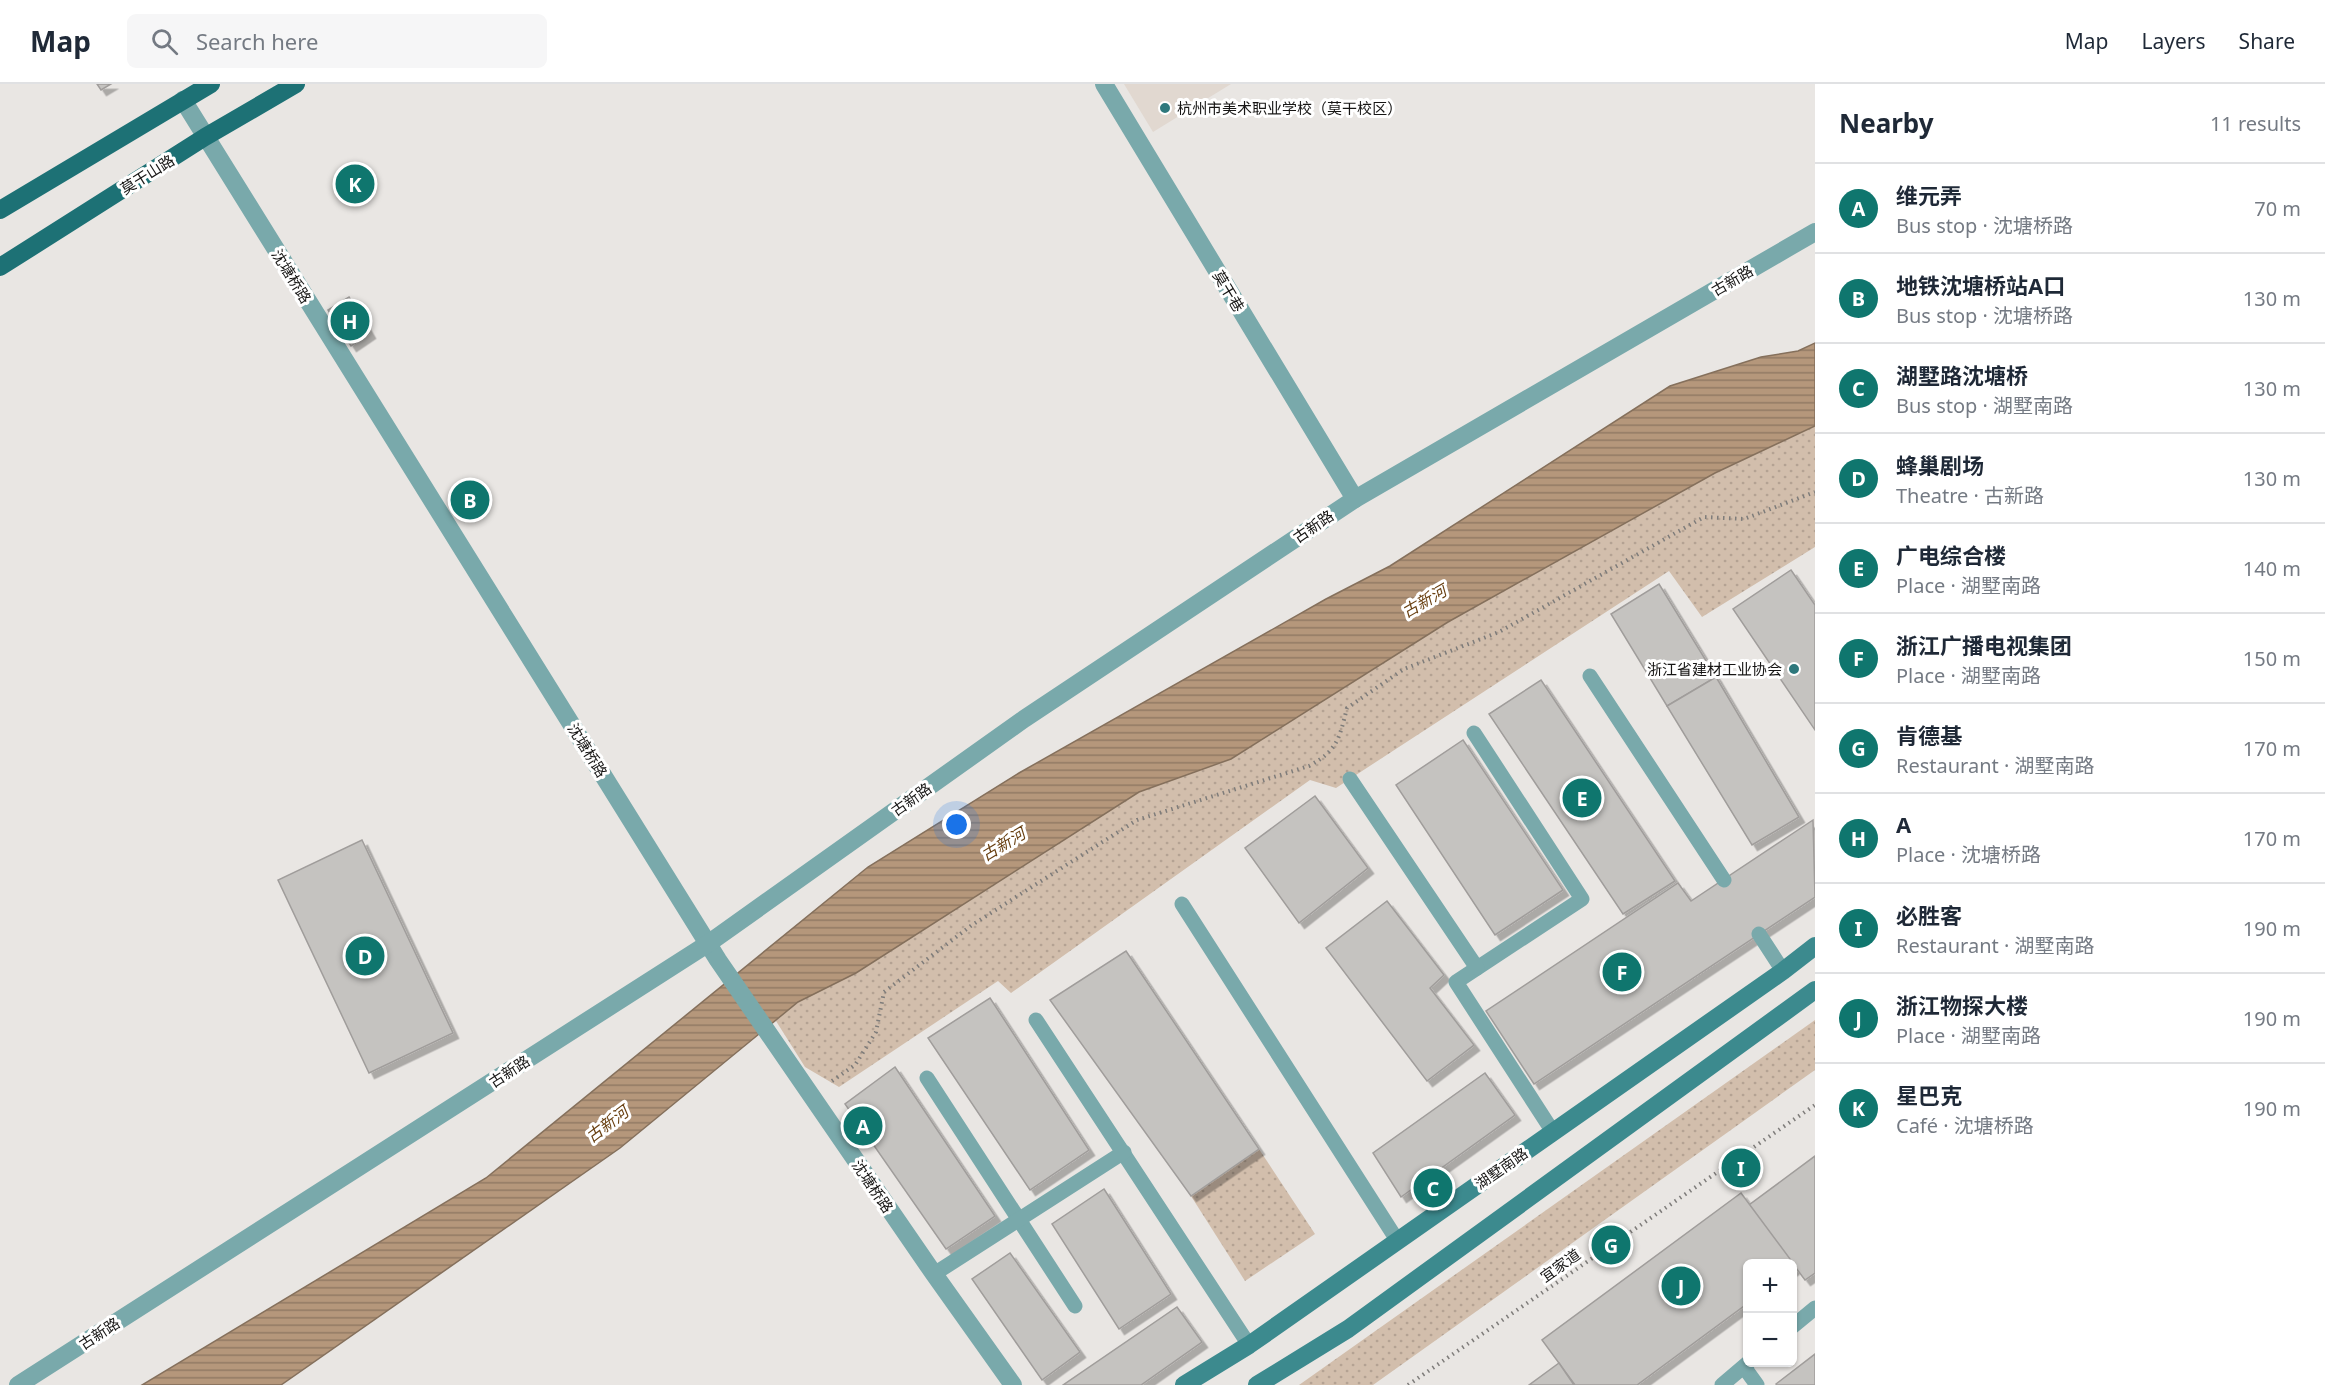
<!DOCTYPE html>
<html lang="en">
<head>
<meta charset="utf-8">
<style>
  :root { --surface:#fff; --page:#f6f6f7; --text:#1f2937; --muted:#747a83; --line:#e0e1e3; --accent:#0f766e }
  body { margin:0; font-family:"Noto Sans","Noto Sans SC",sans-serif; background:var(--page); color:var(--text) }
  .controls { position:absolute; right:18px; bottom:18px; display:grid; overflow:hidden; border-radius:9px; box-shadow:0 2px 4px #0004 }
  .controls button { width:54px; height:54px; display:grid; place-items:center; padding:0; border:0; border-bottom:2px solid var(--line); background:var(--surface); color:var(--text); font:30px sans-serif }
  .you { position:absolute; left:957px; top:741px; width:21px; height:21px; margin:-15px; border:4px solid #fff; border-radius:50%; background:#1a73e8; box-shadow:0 0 0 9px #1a73e833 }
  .badge { display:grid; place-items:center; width:39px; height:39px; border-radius:50%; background:var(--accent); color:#fff; font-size:20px; font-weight:700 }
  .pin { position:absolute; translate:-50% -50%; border:3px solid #fff; box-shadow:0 2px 6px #0006 }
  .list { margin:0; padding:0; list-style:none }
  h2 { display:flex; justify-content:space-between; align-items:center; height:78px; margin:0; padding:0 24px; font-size:26px }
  h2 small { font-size:20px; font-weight:400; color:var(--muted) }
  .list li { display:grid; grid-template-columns:39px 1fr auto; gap:18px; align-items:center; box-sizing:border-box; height:90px; padding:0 24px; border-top:2px solid var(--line) }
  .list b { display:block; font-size:22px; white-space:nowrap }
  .list p { margin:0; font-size:20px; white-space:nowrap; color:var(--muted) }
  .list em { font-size:20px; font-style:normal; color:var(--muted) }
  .icon { flex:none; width:33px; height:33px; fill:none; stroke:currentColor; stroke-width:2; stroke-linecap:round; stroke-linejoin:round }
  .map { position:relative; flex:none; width:1815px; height:1301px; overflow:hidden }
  header { display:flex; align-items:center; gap:36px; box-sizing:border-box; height:84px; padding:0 30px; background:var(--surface); border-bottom:2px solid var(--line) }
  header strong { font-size:28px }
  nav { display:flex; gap:33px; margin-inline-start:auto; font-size:21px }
  .search { width:420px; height:54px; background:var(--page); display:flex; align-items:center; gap:15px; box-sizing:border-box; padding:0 21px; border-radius:9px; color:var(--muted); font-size:22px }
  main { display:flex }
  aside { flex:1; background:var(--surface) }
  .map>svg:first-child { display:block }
  .built { fill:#e1d8d0 }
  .grass { fill:url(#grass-dots) }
  .water { fill:url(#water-rules); stroke:#85705c; stroke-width:1.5 }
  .building { fill:#c5c3c0; stroke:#a09d9b; stroke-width:1.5; filter:url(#shadow) }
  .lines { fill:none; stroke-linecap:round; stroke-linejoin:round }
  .path { stroke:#7e7c7a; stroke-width:4; stroke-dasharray:1.5 4.5; stroke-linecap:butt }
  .service { stroke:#79a9ab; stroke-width:15 }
  .minor { stroke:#79a9ab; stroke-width:18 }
  .secondary { stroke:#3c8a8e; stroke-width:18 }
  .primary { stroke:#1d7175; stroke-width:18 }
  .poi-dot { fill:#2e787c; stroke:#fff; stroke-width:2 }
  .labels { text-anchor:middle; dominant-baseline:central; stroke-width:6; stroke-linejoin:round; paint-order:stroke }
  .poi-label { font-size:15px; fill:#161514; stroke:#fff; text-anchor:start }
  .street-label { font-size:15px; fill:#161514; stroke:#fff }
  .water-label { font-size:16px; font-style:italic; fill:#683f10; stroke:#fff }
</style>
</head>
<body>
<header>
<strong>Map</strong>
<div class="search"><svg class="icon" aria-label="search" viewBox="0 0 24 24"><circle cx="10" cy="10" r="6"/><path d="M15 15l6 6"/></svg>Search here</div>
<nav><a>Map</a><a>Layers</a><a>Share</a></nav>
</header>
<main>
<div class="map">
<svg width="1815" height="1301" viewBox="0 0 1815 1301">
  <defs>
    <pattern id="grass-dots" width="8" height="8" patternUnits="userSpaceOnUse" patternTransform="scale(1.5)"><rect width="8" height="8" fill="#d2beac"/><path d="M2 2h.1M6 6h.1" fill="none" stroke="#b4a293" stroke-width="1.8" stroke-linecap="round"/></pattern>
    <pattern id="water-rules" width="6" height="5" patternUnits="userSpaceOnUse" patternTransform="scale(1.5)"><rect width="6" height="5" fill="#b5977b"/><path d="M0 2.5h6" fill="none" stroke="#927a64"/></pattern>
    <filter id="shadow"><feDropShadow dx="5.5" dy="5.5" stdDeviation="0" flood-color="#0004"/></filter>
  </defs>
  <rect width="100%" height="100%" fill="#e9e6e3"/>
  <!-- built -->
  <polygon class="built" points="1124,0 1231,0 1153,48"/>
  <!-- grass -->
  <g class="grass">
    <polygon points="1815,342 1815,463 1702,533 1669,487 1336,704 1310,696 1011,909 998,897 839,1003 805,983 776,937 798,918 856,889 1139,708 1231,675 1448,538 1715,389"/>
    <polygon points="1815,936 1815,986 1373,1301 1299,1301"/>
    <polygon points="1259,1065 1315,1150 1245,1197 1191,1112"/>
  </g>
  <!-- water -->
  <polygon class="water" points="1815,259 1815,342 1715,389 1448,538 1231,675 1139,708 856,889 798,918 620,1064 281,1301 142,1301 486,1094 868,783 1019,689 1326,515 1390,482 1670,302 1761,273 1798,267"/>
  <!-- building -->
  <g class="building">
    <polygon points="97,0 111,0 101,6"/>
    <polygon points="349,213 370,249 351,262 328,226"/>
    <polygon points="1791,486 1815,521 1815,646 1733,525"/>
    <polygon points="1659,500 1716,593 1667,622 1611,530"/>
    <polygon points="1716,593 1799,733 1752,761 1667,622"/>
    <polygon points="1541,596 1675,797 1623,830 1489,630"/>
    <polygon points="1463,656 1563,806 1495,851 1396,701"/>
    <polygon points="1315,712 1368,784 1299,839 1245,764"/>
    <polygon points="1813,736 1815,813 1534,1000 1486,927 1678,799 1691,817"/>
    <polygon points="362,756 453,949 369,989 278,796"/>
    <polygon points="1387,817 1444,891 1430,904 1474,961 1427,997 1326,864"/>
    <polygon points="1126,867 1259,1065 1191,1112 1050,916"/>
    <polygon points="990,914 1089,1066 1030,1106 928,954"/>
    <polygon points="895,983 995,1132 946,1165 845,1020"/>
    <polygon points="1485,989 1515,1031 1401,1113 1373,1069"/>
    <polygon points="1815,1072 1815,1189 1805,1196 1749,1121"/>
    <polygon points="1104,1105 1171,1210 1119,1245 1052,1140"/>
    <polygon points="1741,1109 1796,1183 1792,1186 1792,1180 1748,1180 1748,1219 1637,1301 1575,1301 1542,1256"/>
    <polygon points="1010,1169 1080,1268 1042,1296 972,1195"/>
    <polygon points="1177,1223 1202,1258 1141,1301 1063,1301"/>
    <polygon points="1815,1270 1815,1301 1777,1301 1776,1300"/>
    <polygon points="1559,1279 1574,1301 1529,1301"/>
  </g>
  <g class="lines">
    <!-- path -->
    <g class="path">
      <path d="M832,997L855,981L876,948L884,908L972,841L1137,736L1309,682C1338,666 1339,655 1347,624L1404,585L1499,548L1704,433L1744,435L1815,408"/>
      <polyline points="1408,1301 1815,1021"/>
    </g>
    <!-- service -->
    <g class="service">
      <polyline points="1590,592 1724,796"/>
      <polyline points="1474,649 1582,815 1456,898 1553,1048"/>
      <polyline points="1350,695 1477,884"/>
      <polyline points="1182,820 1397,1156"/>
      <polyline points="1759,850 1783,887"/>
      <polyline points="1036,936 1249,1261"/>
      <polyline points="927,994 1075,1222"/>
      <polyline points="934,1190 1124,1068"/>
      <polyline points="1792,1243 1815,1224"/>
      <polyline points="1744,1283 1757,1301"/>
      <polyline points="1722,1301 1749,1278"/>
    </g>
    <!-- minor -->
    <g class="minor">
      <polyline points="1104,0 1355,415"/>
      <polyline points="183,16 718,876 934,1190 1013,1301"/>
      <polyline points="18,1301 709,859 1024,635 1355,415 1815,148"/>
    </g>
    <!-- secondary -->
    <g class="secondary">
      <polyline points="1184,1301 1249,1261 1783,887 1815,862"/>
      <polyline points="1257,1301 1348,1245 1815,906"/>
    </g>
    <!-- primary -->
    <g class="primary">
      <polyline points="0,126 211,0"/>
      <polyline points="0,183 205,53 296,0"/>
    </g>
  </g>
  <!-- markers -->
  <g class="poi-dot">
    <circle cx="1165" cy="24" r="6"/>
    <circle cx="1794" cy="585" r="6"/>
  </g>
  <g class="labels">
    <!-- poi labels -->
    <g class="poi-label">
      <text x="1177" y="24">杭州市美术职业学校（莫干校区）</text>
      <text x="1782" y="585" text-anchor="end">浙江省建材工业协会</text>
    </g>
    <!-- street labels -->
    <g class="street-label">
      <text transform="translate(147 90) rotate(-32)">莫干山路</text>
      <text transform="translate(292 192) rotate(58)">沈塘桥路</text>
      <text transform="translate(1732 196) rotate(-30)">古新路</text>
      <text transform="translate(1229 207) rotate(59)">莫干巷</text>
      <text transform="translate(1313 442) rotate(-34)">古新路</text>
      <text transform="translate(588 666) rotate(58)">沈塘桥路</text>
      <text transform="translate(911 715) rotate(-35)">古新路</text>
      <text transform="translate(509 987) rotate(-33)">古新路</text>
      <text transform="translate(1501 1084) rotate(-35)">湖墅南路</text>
      <text transform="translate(873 1102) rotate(56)">沈塘桥路</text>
      <text transform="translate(1560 1181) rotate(-35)">宜家道</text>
      <text transform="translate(99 1249) rotate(-33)">古新路</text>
    </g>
    <!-- water labels -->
    <g class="water-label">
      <text transform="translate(1424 517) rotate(-30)">古新河</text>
      <text transform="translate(1003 760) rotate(-31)">古新河</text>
      <text transform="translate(607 1040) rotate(-37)">古新河</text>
    </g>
  </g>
</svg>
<div class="controls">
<button>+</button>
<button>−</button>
</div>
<div class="you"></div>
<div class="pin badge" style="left:863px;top:1042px">A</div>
<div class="pin badge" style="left:470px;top:416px">B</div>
<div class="pin badge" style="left:1433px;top:1104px">C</div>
<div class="pin badge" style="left:365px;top:872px">D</div>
<div class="pin badge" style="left:1582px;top:714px">E</div>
<div class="pin badge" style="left:1622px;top:888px">F</div>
<div class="pin badge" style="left:1611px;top:1161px">G</div>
<div class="pin badge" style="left:350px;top:237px">H</div>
<div class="pin badge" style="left:1741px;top:1084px">I</div>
<div class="pin badge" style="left:1681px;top:1202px">J</div>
<div class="pin badge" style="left:355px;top:100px">K</div>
</div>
<aside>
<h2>Nearby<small>11 results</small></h2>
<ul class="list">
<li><span class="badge">A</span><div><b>维元弄</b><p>Bus stop · 沈塘桥路</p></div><em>70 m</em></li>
<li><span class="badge">B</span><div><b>地铁沈塘桥站A口</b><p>Bus stop · 沈塘桥路</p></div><em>130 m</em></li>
<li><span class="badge">C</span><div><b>湖墅路沈塘桥</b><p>Bus stop · 湖墅南路</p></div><em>130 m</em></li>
<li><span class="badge">D</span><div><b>蜂巢剧场</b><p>Theatre · 古新路</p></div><em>130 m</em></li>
<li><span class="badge">E</span><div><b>广电综合楼</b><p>Place · 湖墅南路</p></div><em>140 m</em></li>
<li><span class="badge">F</span><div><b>浙江广播电视集团</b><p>Place · 湖墅南路</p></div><em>150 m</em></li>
<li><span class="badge">G</span><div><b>肯德基</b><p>Restaurant · 湖墅南路</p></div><em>170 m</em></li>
<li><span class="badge">H</span><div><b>A</b><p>Place · 沈塘桥路</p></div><em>170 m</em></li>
<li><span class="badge">I</span><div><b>必胜客</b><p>Restaurant · 湖墅南路</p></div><em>190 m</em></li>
<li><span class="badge">J</span><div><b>浙江物探大楼</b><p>Place · 湖墅南路</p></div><em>190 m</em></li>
<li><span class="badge">K</span><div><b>星巴克</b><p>Café · 沈塘桥路</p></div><em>190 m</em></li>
</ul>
</aside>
</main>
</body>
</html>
